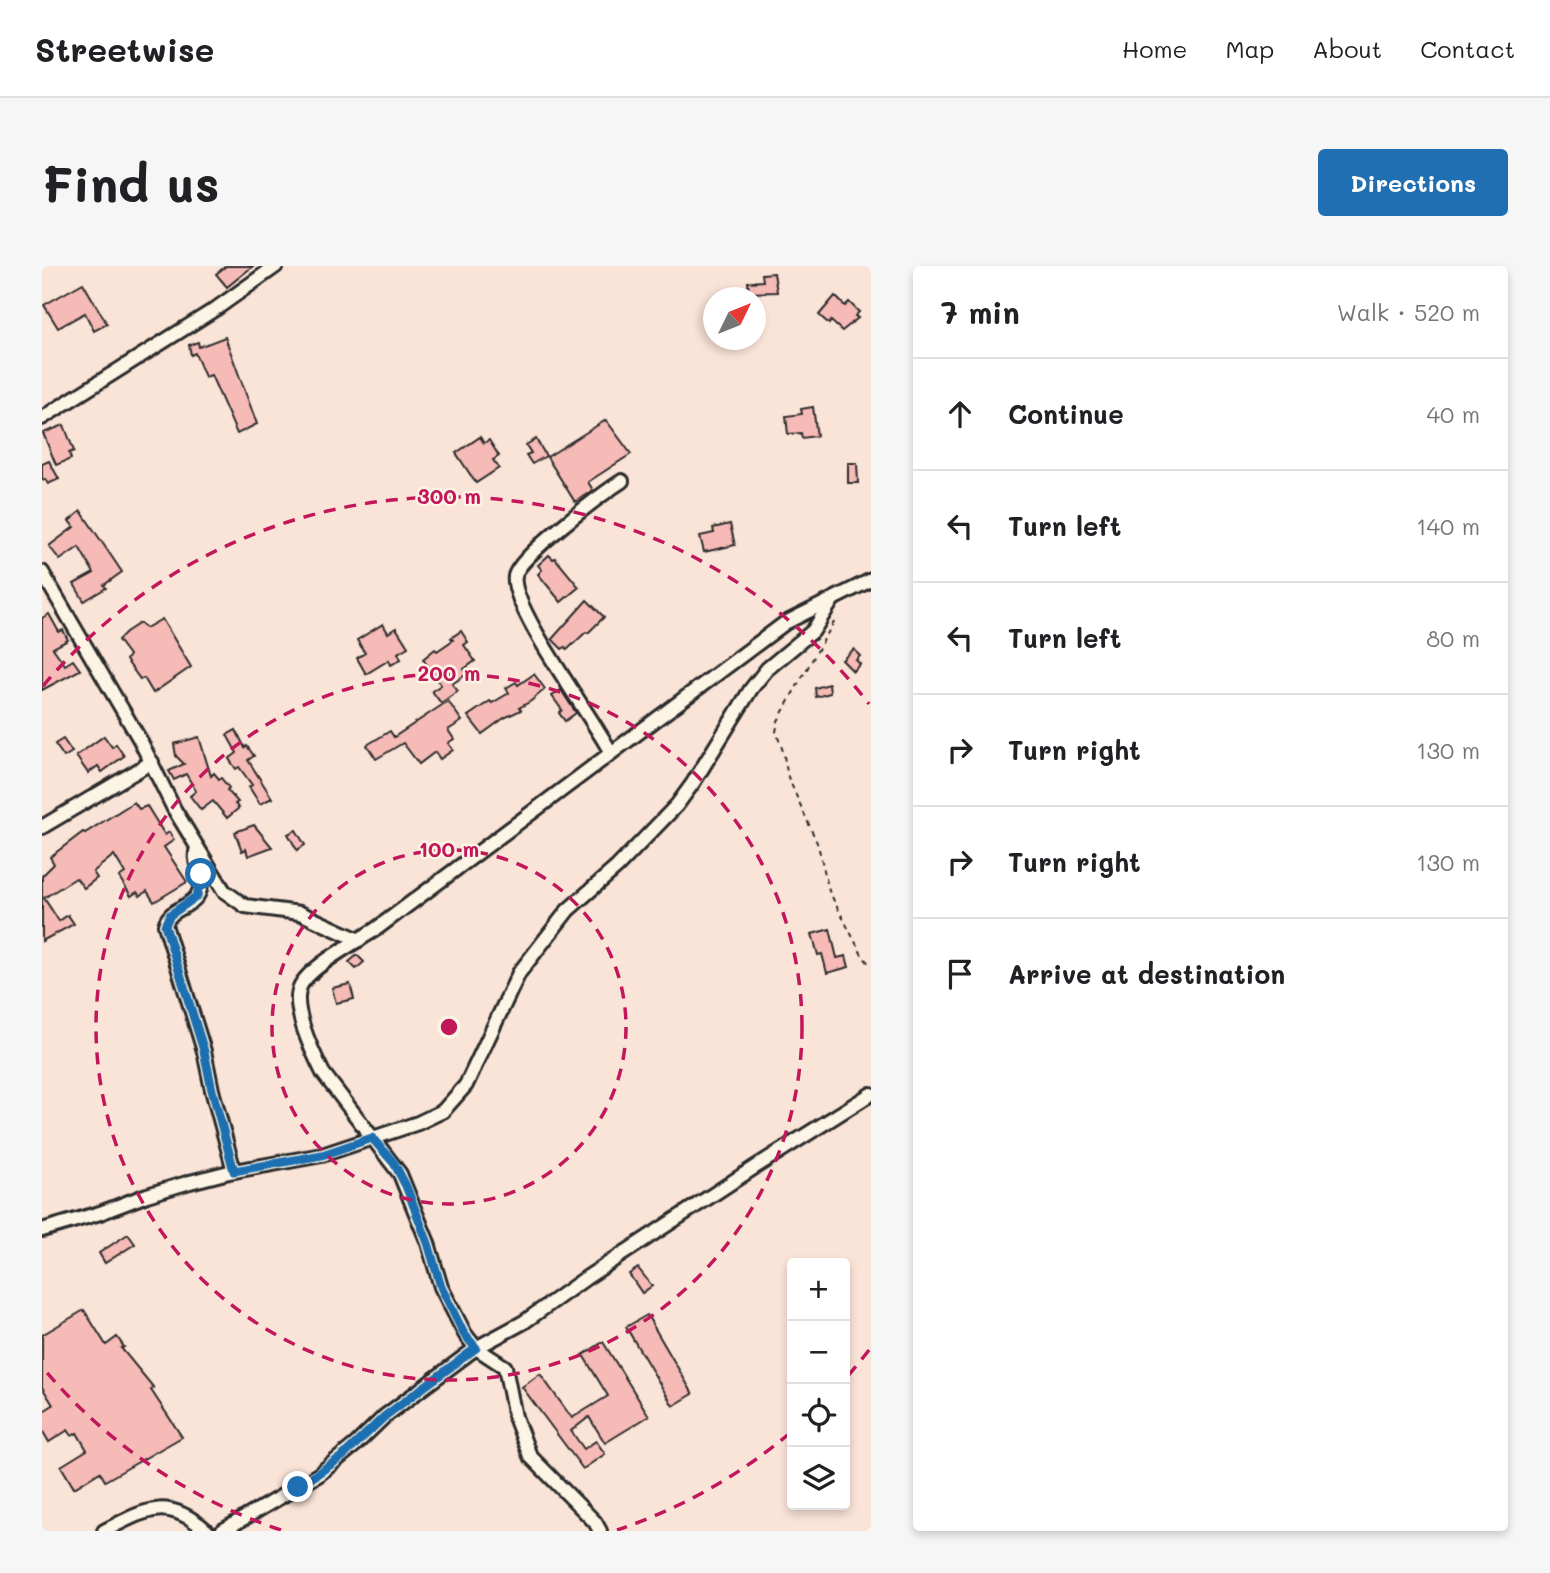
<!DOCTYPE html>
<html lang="en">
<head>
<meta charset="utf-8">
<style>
  :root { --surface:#fff; --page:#f6f6f6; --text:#202124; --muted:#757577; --line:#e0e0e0; --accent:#1f6fb2 }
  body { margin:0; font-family:Mali,sans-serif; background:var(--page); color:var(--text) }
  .controls { position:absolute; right:21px; bottom:21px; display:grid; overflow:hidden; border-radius:7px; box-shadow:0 4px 10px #0003 }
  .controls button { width:63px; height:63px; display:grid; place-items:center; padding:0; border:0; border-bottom:2px solid var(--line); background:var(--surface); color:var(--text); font:35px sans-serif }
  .compass { position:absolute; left:661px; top:21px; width:63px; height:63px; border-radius:50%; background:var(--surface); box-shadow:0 4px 10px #0003; rotate:47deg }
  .stop { position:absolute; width:21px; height:21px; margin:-16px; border:5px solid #1f6fb2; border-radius:50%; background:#fff }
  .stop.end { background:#1f6fb2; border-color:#fff; box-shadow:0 2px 7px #0008 }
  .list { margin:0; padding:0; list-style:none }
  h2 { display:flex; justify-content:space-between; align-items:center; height:91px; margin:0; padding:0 28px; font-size:30px }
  h2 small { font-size:23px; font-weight:400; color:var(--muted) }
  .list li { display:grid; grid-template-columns:46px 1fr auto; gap:21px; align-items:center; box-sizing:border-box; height:112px; padding:0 28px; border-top:2px solid var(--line) }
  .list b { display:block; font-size:26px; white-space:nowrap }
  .list em { font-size:23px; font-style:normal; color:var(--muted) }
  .icon { flex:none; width:38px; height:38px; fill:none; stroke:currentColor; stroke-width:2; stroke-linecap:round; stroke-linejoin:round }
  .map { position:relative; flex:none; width:829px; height:1265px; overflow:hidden; border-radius:7px }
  header { display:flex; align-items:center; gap:42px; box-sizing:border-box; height:98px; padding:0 35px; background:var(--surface); border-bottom:2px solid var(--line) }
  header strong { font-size:33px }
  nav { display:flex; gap:38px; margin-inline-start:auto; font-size:24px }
  .intro { display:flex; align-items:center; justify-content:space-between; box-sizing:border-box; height:168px; padding:0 42px }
  h1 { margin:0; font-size:49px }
  .button { padding:18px 32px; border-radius:7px; background:var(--accent); color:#fff; font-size:24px; font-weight:700 }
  main { display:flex; gap:42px; padding:0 42px }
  aside { flex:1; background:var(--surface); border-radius:7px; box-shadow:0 4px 10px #0003 }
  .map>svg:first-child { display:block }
  .building { fill:#f6bab7; stroke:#2b2b2b; stroke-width:2 }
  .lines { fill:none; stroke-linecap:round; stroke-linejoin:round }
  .minor-casing { stroke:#2b2b2b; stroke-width:18 }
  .path { stroke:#2b2b2b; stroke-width:2; stroke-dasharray:5 5; stroke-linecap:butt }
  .minor { stroke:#fcf5e5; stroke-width:12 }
  .route { stroke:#1f6fb2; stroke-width:9 }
  .ring { fill:none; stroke:#c2185b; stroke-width:3.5; stroke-dasharray:12 9 }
  .centre { fill:#c2185b; stroke:#fcf5e5; stroke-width:3.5 }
  .ring-label { font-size:21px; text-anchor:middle; font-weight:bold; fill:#c2185b; stroke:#fcf5e5; stroke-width:5; stroke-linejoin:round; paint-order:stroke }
</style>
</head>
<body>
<header>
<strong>Streetwise</strong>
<nav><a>Home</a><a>Map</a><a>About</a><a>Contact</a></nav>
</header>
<div class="intro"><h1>Find us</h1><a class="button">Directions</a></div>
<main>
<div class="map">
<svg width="829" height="1265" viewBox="0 0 829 1265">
  <rect width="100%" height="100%" fill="#fae3d7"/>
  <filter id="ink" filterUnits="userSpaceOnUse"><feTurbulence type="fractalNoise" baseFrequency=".0143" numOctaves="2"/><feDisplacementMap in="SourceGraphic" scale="14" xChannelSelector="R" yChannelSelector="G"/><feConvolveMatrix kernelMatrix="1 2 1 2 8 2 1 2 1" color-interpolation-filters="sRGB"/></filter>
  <g filter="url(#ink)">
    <!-- building -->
    <g class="building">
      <polygon points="184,0 211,0 185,21 174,8"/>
      <polygon points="732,7 735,26 707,27 706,16 721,15 720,8"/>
      <polygon points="41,17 65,58 52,65 43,47 16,62 2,39"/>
      <polygon points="793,30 803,40 807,36 817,46 813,50 816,52 800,65 789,55 787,58 777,49"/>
      <polygon points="183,71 215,158 195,168 169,109 163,111 153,87 149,89 147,79 156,76 157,81"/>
      <polygon points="771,141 775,170 760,172 759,167 746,168 744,150 760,148 759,143"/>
      <polygon points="564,154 589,188 546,216 551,224 533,236 505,191"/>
      <polygon points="22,159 32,185 27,187 29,193 14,199 1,167"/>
      <polygon points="438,171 442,177 447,174 457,190 451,194 457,202 434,217 414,187"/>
      <polygon points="494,173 504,190 490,198 484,189 489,187 484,179"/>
      <polygon points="7,195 17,213 6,218 3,213 0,214 0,198"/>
      <polygon points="806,197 815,197 816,217 806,217"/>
      <polygon points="39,245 80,306 62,319 64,322 42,335 32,318 52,307 37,281 18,294 7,280 32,261 27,255"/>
      <polygon points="688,258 693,279 662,286 658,270 672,267 671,262"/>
      <polygon points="507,289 511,293 513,292 537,321 519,336 496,308 500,304 496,299"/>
      <polygon points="545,334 562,351 546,367 544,366 525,384 523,381 520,383 510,373"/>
      <polygon points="7,348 17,366 21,364 26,374 11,382 23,399 31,394 38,404 0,424 0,352"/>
      <polygon points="120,353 149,401 111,427 102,412 98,413 84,394 87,389 76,374 84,366 98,357 104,362"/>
      <polygon points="341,358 346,367 354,362 366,381 356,387 359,393 349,399 347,394 324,408 315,392 323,387 315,374"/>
      <polygon points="419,365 426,376 422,379 433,395 422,403 425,408 410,418 416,425 399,437 390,425 399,419 381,393 393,383 395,385 411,374 409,372"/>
      <polygon points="812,383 818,390 814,394 818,398 811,405 800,394"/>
      <polygon points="492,408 503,423 489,435 477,442 479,444 462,452 440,468 426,450 448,435 450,437 467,427 464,422 474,416 476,419"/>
      <polygon points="787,418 788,427 774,431 773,422"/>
      <polygon points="519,424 534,447 523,455 517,447 520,444 510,430"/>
      <polygon points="406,435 420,455 406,464 412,473 406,477 411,484 398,493 393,486 377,498 361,477 334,493 325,479 348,465 352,471"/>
      <polygon points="194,464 203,482 205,480 212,490 206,494 230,532 218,538 207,521 210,519 197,501 194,503 187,493 195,487 185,469"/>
      <polygon points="62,470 70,481 74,478 82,490 60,506 56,500 46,507 34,490"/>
      <polygon points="157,471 169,510 172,507 177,513 179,512 187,522 185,524 196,536 193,538 197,542 185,552 171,535 159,544 148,530 154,525 144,508 132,514 127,505 142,498 134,490 132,478"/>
      <polygon points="21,473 30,486 22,491 13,478"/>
      <polygon points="92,536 97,543 105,540 123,569 127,566 132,574 122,581 145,616 112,636 105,625 98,630 95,626 89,630 77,611 83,607 72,589 51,606 55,612 42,622 34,612 2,632 17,655 26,649 32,658 0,675 0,610 12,598 8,591 41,566 43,567"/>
      <polygon points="212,559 230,581 206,590 204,583 200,585 193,566"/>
      <polygon points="254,564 263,579 255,584 246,568"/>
      <polygon points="788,663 795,692 804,690 807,701 785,707 780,688 776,689 770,668"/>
      <polygon points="315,689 322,696 314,703 307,696"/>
      <polygon points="308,718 312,733 294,737 290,722"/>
      <polygon points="86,968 93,978 63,997 57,987"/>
      <polygon points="596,1002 610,1020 600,1027 587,1008"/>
      <polygon points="42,1044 64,1079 75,1071 82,1081 79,1082 112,1122 109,1124 140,1171 63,1215 58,1206 32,1222 19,1200 45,1184 35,1167 30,1170 26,1164 7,1176 0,1164 0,1146 11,1139 0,1121 0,1069"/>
      <polygon points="605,1049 651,1128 631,1140 584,1061"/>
      <polygon points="561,1076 607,1150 563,1177 547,1151 529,1165 542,1183 554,1175 563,1188 541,1203 480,1121 498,1108 530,1152 566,1130 541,1089"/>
    </g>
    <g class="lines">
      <defs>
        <g id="minor">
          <polyline points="0,152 175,42 234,0"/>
          <polyline points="0,306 98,474 132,543 182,625 203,640 258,647 317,674"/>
          <path d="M569,487C552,453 467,340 473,310C476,291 560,228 580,215"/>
          <polyline points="0,561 110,496"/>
          <path d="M155,582C149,598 166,613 155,630C146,643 128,642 123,659L162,785L170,824L192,905"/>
          <polyline points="0,964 58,947 105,929 148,916 187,906 280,889 376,857 401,845 424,819 477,707 526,644 575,601 635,539 651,517 709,423 725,403 771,365 791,333"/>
          <path d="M62,1265C105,1243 125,1230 165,1265"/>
          <polyline points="180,1265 276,1209 313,1179 343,1150 434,1082 482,1056 544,1012 713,901 829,828"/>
          <path d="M558,1265L553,1256L488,1190L473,1151L463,1101L434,1082L423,1068L399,1021L386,977L358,908L281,807C271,787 251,746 257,724C261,704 316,675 334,663L743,357L829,314"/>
        </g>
      </defs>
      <!-- minor casing -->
      <use href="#minor" class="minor-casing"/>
      <!-- path -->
      <polyline class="path" points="792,356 750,429 736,455 734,466 741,485 746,511 776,579 787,625 820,689 829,700"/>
      <!-- minor -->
      <use href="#minor" class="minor"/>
    </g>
  </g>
  <g class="lines" filter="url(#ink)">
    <!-- route -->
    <polyline class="route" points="159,608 155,630 128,649 123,659 162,785 170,824 192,905 280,889 330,872 352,897 364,920 386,977 399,1021 422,1068 434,1082 343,1150 301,1190 256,1221"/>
  </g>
  <!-- distance rings -->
  <g class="ring">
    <circle cx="407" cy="761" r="177"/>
    <circle cx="407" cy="761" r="353"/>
    <path d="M827 1084A530 530 0 0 1 804 1112M748 1167A530 530 0 0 1 575 1264M239 1264A530 530 0 0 1 1 1102M1 420A530 530 0 0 1 827 438"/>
  </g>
  <circle cx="407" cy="761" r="10" class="centre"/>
  <g class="ring-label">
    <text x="407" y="238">300 m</text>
    <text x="407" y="415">200 m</text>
    <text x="407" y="591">100 m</text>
  </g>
</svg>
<div class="controls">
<button>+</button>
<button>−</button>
<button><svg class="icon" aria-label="locate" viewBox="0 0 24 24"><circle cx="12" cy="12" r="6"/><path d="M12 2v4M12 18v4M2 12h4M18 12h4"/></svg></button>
<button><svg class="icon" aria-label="layers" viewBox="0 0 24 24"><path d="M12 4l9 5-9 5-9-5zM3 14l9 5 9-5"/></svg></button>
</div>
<svg class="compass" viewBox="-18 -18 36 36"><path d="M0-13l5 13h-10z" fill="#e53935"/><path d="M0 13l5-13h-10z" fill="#757577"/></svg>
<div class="stop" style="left:159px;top:608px"></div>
<div class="stop end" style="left:256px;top:1221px"></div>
</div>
<aside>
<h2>7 min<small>Walk · 520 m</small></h2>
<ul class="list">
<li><svg class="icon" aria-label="ahead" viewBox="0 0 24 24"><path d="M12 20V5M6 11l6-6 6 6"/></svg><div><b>Continue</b></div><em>40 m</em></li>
<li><svg class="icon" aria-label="left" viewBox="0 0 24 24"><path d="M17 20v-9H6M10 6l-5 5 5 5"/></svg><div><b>Turn left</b></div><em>140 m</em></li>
<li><svg class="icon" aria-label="left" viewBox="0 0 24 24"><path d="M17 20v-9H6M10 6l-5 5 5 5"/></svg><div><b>Turn left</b></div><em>80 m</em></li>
<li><svg class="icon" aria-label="right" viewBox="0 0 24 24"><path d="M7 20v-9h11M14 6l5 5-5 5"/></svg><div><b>Turn right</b></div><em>130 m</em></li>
<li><svg class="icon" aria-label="right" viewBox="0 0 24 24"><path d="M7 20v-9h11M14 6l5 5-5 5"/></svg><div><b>Turn right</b></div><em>130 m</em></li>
<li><svg class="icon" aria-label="arrive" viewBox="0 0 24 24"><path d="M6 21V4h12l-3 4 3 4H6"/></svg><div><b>Arrive at destination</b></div></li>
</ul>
</aside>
</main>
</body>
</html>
